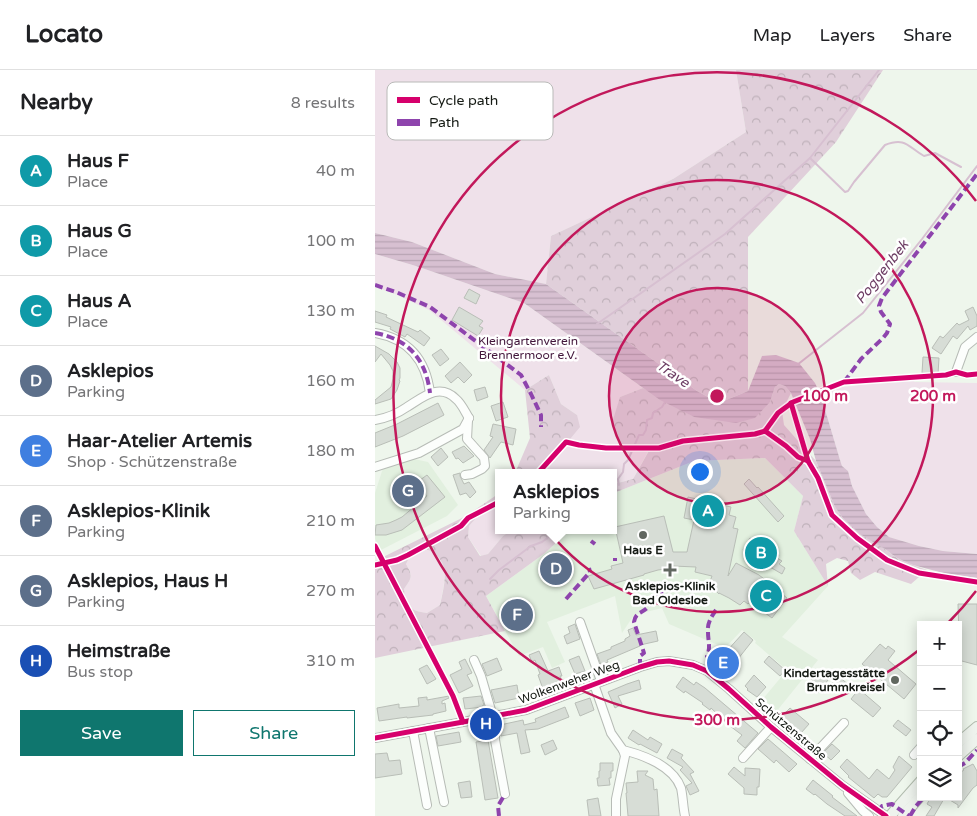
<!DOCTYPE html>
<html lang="en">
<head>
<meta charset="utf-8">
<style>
  :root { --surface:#fff; --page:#f6f6f6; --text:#202124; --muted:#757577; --line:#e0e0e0; --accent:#0f766e }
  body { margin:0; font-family:"Varela Round",sans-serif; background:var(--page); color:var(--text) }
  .controls { position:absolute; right:15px; bottom:15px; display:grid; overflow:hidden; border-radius:0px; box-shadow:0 2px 12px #0003 }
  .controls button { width:45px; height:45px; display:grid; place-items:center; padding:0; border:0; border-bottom:1px solid var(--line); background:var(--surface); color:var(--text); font:25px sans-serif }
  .you { position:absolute; left:324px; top:401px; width:18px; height:18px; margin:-12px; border:4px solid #fff; border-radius:50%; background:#1a73e8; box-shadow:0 0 0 8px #1a73e833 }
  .badge { display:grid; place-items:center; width:32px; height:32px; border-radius:50%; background:var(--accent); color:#fff; font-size:16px; font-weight:700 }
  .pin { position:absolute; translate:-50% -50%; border:2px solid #fff; box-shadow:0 1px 5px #0006 }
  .popup { position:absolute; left:120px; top:399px; width:122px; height:65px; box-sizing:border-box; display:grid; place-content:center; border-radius:0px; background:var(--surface); filter:drop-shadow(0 1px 4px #0005); font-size:16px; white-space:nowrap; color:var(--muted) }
  .popup b { font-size:19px; color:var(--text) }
  .popup::after { content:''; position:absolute; left:50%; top:100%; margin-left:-10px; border:10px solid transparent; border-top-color:var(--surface) }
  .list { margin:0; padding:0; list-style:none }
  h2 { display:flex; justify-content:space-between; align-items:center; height:65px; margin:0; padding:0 20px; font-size:21px }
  h2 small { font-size:16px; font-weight:400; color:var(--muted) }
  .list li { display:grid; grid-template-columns:32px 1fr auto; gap:15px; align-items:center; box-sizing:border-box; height:70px; padding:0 20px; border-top:1px solid var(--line) }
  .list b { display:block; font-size:19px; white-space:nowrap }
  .list p { margin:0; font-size:16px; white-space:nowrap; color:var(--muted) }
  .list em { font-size:16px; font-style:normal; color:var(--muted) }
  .actions { display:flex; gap:10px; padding:15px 20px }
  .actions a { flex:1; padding:11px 0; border:1px solid var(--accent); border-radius:0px; text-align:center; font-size:18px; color:var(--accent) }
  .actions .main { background:var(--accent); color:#fff }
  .icon { flex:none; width:28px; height:28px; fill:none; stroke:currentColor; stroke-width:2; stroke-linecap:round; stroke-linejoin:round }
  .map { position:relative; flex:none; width:602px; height:746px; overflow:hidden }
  header { display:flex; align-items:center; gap:30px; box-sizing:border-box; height:70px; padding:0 25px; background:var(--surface); border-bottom:1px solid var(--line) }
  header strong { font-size:24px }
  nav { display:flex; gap:28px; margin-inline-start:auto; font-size:18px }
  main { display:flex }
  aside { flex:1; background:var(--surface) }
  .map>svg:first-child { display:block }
  .built { fill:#e2f0df }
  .green { fill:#efe1ea }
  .forest { fill:url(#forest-crowns); fill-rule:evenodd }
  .water { fill:url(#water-rules) }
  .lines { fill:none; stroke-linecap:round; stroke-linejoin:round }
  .stream { stroke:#d7c0d1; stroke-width:2 }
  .building { fill:#d7ddd6; stroke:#b9beb7 }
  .minor-casing { stroke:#b7bcb6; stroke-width:10 }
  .major-casing { stroke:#b1bcae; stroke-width:12 }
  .minor { stroke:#fcfefc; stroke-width:8 }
  .major { stroke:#eef3ed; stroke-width:10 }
  .quiet { stroke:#8e44ad; stroke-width:4; stroke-dasharray:8 4; stroke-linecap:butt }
  .cycleway-casing { stroke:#fff; stroke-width:8 }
  .cycleway { stroke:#d6006c; stroke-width:5 }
  .ring { fill:none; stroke:#c2185b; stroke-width:2.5 }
  .poi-dot { fill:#616760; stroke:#fff; stroke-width:2 }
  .labels { text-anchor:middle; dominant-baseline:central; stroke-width:5; stroke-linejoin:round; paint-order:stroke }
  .park-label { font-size:12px; fill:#42163b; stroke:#fff }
  .poi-label { font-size:12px; font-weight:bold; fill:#151a14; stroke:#fff }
  .street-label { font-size:12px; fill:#151a14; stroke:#fff }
  .water-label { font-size:14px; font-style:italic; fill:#6c3c63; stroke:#fff }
  .key { fill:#fff; stroke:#b9bab8; stroke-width:1 }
  .key-label { font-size:14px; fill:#151a14 }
  .centre { fill:#c2185b; stroke:#fff; stroke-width:2.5 }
  .ring-label { font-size:15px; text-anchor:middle; font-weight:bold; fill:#c2185b; stroke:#fff; stroke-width:5; stroke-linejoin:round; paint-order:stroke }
</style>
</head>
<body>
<header>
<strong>Locato</strong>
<nav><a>Map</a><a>Layers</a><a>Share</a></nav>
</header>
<main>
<aside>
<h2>Nearby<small>8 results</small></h2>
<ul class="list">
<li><span class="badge" style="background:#0f9aa8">A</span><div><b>Haus F</b><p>Place</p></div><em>40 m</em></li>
<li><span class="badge" style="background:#0f9aa8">B</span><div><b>Haus G</b><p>Place</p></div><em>100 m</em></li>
<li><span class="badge" style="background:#0f9aa8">C</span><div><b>Haus A</b><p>Place</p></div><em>130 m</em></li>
<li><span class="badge" style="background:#5c6f8a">D</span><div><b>Asklepios</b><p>Parking</p></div><em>160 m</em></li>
<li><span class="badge" style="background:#3f7fe0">E</span><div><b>Haar-Atelier Artemis</b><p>Shop · Schützenstraße</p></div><em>180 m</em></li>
<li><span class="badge" style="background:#5c6f8a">F</span><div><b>Asklepios-Klinik</b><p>Parking</p></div><em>210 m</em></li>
<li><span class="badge" style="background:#5c6f8a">G</span><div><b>Asklepios, Haus H</b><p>Parking</p></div><em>270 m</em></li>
<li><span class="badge" style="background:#1a4fb4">H</span><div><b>Heimstraße</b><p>Bus stop</p></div><em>310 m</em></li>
</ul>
<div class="actions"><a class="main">Save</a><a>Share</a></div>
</aside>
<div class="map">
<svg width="602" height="746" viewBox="0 0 602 746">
  <defs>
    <pattern id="forest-crowns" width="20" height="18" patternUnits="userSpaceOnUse" patternTransform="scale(1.25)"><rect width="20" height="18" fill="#e0cfda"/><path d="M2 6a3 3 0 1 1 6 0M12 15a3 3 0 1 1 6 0" fill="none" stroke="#bfb1ba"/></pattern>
    <pattern id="water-rules" width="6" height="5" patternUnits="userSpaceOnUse" patternTransform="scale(1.25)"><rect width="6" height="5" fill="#d7c0d1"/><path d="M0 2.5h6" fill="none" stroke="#b8a4b3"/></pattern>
  </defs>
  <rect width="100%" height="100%" fill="#eef6ec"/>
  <!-- built -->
  <g class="built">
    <polygon points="390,388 428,426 419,461 453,516 407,567 443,590 401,642 387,630 412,600 380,573 381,571 367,560 350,578 294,554 287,538 259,545 247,563 240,526 172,552 190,592 177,598 168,577 144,586 111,526 170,483 195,460 238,460 239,423 319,391"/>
    <polygon points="39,389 53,392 83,435 72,446 6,480 0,469 0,423 8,398"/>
  </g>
  <!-- green -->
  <g class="green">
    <polygon points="0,0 361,0 371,62 298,109 176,166 171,214 120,204 37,172 0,163"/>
    <polygon points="0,184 41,196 149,233 268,318 245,327 245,375 266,375 275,378 258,409 239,414 238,403 167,403 189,376 202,345 186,334 174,305 150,320 54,240 20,224 0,217"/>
    <polygon points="536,310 540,312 602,313 602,484 568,481 544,476 514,467 502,457 491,444 477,416 473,401 467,396 465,390 446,326 467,317 478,316 514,311"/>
    <polygon points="123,431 124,460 137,460 128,466 113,484 106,486 93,467 94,456 110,438"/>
    <path d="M51,479C55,480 59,482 62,484C75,497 68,519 65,535L52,543C35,541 30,536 29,519C37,508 38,506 31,494L34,488Z"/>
  </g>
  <!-- forest -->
  <g class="forest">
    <polygon points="361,0 508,0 461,72 373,167 373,321 344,333 322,321 171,214 176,166 298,109 371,62"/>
    <polygon points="174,305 186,334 202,345 205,357 167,403 140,403 155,368 150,320"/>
    <polygon points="404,314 410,316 416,323 407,341 409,355 441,391 460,437 467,447 522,488 538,495 552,500 536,514 500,502 485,510 476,503 473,491 462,488 451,494 453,516 419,461 428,426 390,388 319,391 239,423 239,414 258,409 275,379 266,375 245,375 237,353 245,327 268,318 319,347 395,332 400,317"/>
    <path d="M123,424V431L110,438L94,456L93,467L105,486L113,484L128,466L137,460H195L170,483L111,526L130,561L0,588V491L91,446ZM51,479C77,489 70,512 65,535L52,543C35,541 30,536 29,519C37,508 38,506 31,494L34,488Z"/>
  </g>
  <!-- water -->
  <polygon class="water" points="0,163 37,172 120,204 171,214 322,321 344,333 373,321 387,286 401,285 424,293 440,313 446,326 465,390 467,396 473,401 477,416 491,444 502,457 514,467 544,476 568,481 602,484 602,508 572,504 538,495 522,488 510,479 485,464 467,447 460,437 441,391 435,369 416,323 410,316 404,314 400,317 395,332 380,348 361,353 319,347 285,330 149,233 41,196 0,184"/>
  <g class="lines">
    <!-- stream -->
    <g class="stream">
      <path d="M435,88L470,122L473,121L479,112L510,75C531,67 533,77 549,86L560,83L586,97"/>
      <polyline points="222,254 350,164 435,88 504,0"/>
      <polyline points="422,295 488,243 547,169 602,96"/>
      <polyline points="244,415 243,409 248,402 249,394 253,390 264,365 268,365 271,360 272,350 277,348 278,343 287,337 290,332"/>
      <polyline points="115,509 124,500 156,476 167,472 183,460"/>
    </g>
  </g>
  <!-- building -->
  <g class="building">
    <polygon points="94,219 105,225 101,234 89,228"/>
    <polygon points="84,237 108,251 104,256 108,258 103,266 77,250"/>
    <polygon points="598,237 602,246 602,256 595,260 593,256 582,269 578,266 566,284 557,278 565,266 568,268 582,253 584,255 594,250 590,241"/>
    <polygon points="0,241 12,245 11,247 43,262 45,260 55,268 49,276 32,264 30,267 15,259 16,257 0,252"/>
    <polygon points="0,276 14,284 22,292 25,298 25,308 24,310 25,311 22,320 16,329 0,334 0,330 16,317 18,309 18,301 15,295 6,284 0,292"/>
    <polygon points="66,279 74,289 65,296 57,285"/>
    <polygon points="548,287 564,288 563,304 547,303"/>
    <polygon points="85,292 97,305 89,313 83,307 76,313 70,306"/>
    <polygon points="110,317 113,327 102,331 99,320"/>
    <polygon points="128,332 133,347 121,351 116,336"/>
    <polygon points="63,333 69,345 28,366 0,377 0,363 22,354"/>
    <polygon points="118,354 141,359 138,375 126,372 115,388 109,380 118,367 115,366"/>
    <polygon points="89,376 99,386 88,393 83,388 81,389 77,382"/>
    <polygon points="66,378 73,387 63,396 56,387"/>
    <polygon points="85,403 85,406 89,414 94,412 101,422 95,428 91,423 85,425 78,405"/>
    <polygon points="52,405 70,427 27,460 11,465 0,465 1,455 14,453 21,450 27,447 52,426 41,413"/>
    <polygon points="374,409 382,418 383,417 409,446 403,452 369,414"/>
    <polygon points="313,427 356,437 354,445 361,447 358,458 363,459 353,506 361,493 384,505 403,520 404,518 409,522 407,524 412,528 397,548 375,532 373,534 369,531 365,535 354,528 344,523 344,524 334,514 337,506 320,502 321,497 298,496 298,498 283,500 269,504 269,505 219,519 213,506 237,499 236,496 248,493 240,457 289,446 298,482 312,482 319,450 309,448"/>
    <polygon points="375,468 404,485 402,488 407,491 404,494 410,498 407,504 395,497 396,496 368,480"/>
    <polygon points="583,534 602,534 602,595 583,590 583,569 584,569"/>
    <polygon points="200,554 205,569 192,574 189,566 195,563 193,557"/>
    <polygon points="258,558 261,565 281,561 283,571 265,575 265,576 232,590 233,592 226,595 222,584 236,579 236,577 250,571 250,569 255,566 253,560"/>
    <polygon points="369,562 378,570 359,594 355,591 348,599 341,593"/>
    <polygon points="505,574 511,579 513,576 520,581 513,590 541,614 529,629 487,594"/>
    <polygon points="164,581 173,601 184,597 187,606 185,606 187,611 168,619 163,605 165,604 160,590 157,592 154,585"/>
    <polygon points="204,586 210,601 200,604 194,590"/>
    <polygon points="394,586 410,600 405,606 389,592"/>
    <polygon points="122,588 127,600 112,606 107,594"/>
    <polygon points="90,589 97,603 92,605 98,616 84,623 75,605 87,599 84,592"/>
    <polygon points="52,595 61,609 52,614 44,599"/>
    <polygon points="442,601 453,610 443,623 437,617 440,613 436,609"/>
    <polygon points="379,605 391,617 382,627 372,620 373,619 370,616"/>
    <polygon points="463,606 474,615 467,623 456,614"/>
    <polygon points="308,607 319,615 321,612 330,618 383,663 370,678 362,671 367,665 355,656 336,638 335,640 327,634 328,633 310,621 309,623 301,617"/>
    <polygon points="264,610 266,619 243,626 247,634 240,638 233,622 252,614"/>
    <polygon points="142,615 144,628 120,633 116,620"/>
    <polygon points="484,619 506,638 498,647 476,629"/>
    <polygon points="74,626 74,628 67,631 67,634 70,633 71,641 58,644 58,645 32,648 32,647 4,651 2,638 24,634 24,638 44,636 43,628 52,627 52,630"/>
    <polygon points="106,626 109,635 107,636 108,637 90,639 88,628"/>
    <polygon points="215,628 219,640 205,646 200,633"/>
    <polygon points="190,637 194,647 163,659 150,660 155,682 146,684 142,663 126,666 125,655 148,650 149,655 161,652 160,649"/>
    <polygon points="415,638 434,654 426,663 407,646"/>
    <polygon points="523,650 536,660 531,666 518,656"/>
    <polygon points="258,660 273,670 275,667 287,674 282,683 265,674 264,675 253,668"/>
    <polygon points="84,662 86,672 63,676 61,666"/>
    <polygon points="393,669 422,694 414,702 401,690 399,693 383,679"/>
    <polygon points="113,670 123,728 110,730 101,672"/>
    <polygon points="178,670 182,679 170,685 166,675"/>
    <polygon points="457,674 465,681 456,690 448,683"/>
    <polygon points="297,679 308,685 306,688 319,702 315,704 324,721 315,725 311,716 317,713 305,700 308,697 292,688"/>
    <polygon points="12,683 14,691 25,690 27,704 0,708 0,684"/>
    <polygon points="524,686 537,697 512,727 507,727 503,724 499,728 473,707 474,706 465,697 472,689 494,709 502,699 514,709 520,700 518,697"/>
    <polygon points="225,693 238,693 238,701 236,701 236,708 234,708 235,715 223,716 222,708 224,708 224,701 225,701"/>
    <polygon points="598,694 602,701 602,715 598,718 583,738 583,735 570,727 583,727 583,704 589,700 588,699"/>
    <polygon points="359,697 370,706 370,698 385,699 384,717 382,717 382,725 369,724 369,718 353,704"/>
    <polygon points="262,701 273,701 270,705 278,709 279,720 282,719 284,746 253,746 251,723 252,723 251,713 263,712"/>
    <polygon points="438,710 458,726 457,727 482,746 470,746 452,734 440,724 439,725 431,719"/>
    <polygon points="95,711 97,727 86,728 83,713"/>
    <polygon points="556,727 570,727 559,746 551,746 557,737 552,734"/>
    <polygon points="223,728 226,746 214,746 212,730"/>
  </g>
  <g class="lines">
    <defs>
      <g id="minor">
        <path d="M0,263C34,269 51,290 55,323"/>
        <polyline points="581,302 590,277 602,267"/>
        <path d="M0,350C12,348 22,344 32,337C47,328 64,312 81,329C87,334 90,342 94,348"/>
        <polyline points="0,397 44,383 88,359 94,348"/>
        <polyline points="90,405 97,404 107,399 110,396 109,388 92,369 93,350"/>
        <polyline points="205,552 226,611"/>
        <polyline points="99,590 106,606 118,647 120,657 120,670 130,724"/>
        <path d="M219,614L236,663L248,680C268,685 298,696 306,718C308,727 308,737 310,746"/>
        <polyline points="54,658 69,732"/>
        <polyline points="38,661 52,735"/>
        <polyline points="0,668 88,652 151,640 265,597 282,592 294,591 318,595 332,601 354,619 396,657 467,715 511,746"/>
        <polyline points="539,685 546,677"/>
        <polyline points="368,688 396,657"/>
        <polyline points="435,689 469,653"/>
        <polyline points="473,723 488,741 494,746"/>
        <polyline points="241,746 241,729 250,686 248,680"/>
      </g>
      <g id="major">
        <polyline points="583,673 602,657"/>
        <polyline points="583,686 602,669"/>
        <polyline points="515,746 546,711"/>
        <polyline points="528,746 546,725"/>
      </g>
    </defs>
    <!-- minor casing -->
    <use href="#minor" class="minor-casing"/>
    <!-- major casing -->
    <use href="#major" class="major-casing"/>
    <!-- minor -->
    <use href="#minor" class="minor"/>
    <!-- major -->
    <use href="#major" class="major"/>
    <!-- quiet -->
    <g class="quiet">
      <polyline points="0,215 21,222 55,237 146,305 156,324 166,345 166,357"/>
      <path d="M0,263C34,269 51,290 55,323"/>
      <polyline points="469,312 486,289 508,268 512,263 515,254 506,242 504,236 507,228 602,104"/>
      <polyline points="216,471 220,474"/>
      <polyline points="240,488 240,491"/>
      <polyline points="191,529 215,502 214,498"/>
      <path d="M265,597V586L269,583L259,552C261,541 267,544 273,537C276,534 279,527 283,524C290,519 293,522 300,512"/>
      <path d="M332,601L338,590L332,586C336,577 333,572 333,562C332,554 336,547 341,540"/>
      <polyline points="583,697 590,693 602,680"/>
      <polyline points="503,742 507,736 517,734 534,746"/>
      <polyline points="124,746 123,736 130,724"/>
      <polyline points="535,746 541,736 549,727"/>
    </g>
    <defs>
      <g id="cycleway">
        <polyline points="416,333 433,391 443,408 457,445 482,468 512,490 544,503 602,512"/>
        <polyline points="390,361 403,343 418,332 469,312 571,305 581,302 592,305 602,304"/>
        <polyline points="163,403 191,372 204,375 231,378 284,378 308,371 380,364 390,361 411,376 423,387 433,391"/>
        <polyline points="0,476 78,626 88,652"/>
        <polyline points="0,495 22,490 33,485 86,456 93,448 124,432"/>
        <polyline points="0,668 88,652 151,640 265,597 282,592 294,591 318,595 332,601 354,619 396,657 467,715 511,746"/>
      </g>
    </defs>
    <!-- cycleway casing -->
    <use href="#cycleway" class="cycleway-casing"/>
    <!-- cycleway -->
    <use href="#cycleway" class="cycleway"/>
  </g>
  <!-- distance rings -->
  <circle cx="342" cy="326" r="108" fill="#c2185b" fill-opacity=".12"/>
  <g class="ring">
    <circle cx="342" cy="326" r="108"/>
    <circle cx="342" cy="326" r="216"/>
    <path d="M601 521A324 324 0 0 1 573 553M544 580A324 324 0 1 1 601 131"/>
  </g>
  <!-- markers -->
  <g class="poi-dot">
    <circle cx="268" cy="465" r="5"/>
    <path d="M292.5 492.5h5v5h5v5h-5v5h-5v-5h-5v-5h5z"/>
    <circle cx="520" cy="610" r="5"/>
  </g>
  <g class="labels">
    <!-- park labels -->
    <g class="park-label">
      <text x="153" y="271">Kleingartenverein<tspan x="153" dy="14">Brennermoor e.V.</tspan></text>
    </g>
    <!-- poi labels -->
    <g class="poi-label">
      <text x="268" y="480">Haus E</text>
      <text x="295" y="516">Asklepios-Klinik<tspan x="295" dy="14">Bad Oldesloe</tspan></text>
      <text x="510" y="603" text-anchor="end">Kindertagesstätte<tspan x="510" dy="14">Brummkreisel</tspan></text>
    </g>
    <!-- street labels -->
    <g class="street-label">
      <text transform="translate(194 612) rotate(-20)">Wolkenweher Weg</text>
      <text transform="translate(416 659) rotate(40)">Schützenstraße</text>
    </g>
    <!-- water labels -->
    <g class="water-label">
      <text transform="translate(507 202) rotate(-52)">Poggenbek</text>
      <text transform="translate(298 304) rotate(34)">Trave</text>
    </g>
  </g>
  <!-- legend -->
  <rect x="12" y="12" width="166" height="58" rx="8" class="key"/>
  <rect x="22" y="27" width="23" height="6" fill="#d6006c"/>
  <rect x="22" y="49" width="23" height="7" fill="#8e44ad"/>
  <g class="key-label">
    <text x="54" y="35">Cycle path</text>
    <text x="54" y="57">Path</text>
  </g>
  <circle cx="342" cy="326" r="8" class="centre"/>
  <g class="ring-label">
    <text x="450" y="331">100 m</text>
    <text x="558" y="331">200 m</text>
    <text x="342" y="655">300 m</text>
  </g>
</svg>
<div class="controls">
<button>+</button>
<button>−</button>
<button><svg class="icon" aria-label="locate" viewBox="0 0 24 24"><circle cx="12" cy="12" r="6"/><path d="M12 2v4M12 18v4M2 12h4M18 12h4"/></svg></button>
<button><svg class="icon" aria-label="layers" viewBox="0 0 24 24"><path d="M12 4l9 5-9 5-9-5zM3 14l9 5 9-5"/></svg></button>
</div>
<div class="you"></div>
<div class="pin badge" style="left:333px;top:441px;background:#0f9aa8">A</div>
<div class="pin badge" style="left:386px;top:483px;background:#0f9aa8">B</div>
<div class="pin badge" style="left:391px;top:526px;background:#0f9aa8">C</div>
<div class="pin badge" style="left:181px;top:499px;background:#5c6f8a">D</div>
<div class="popup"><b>Asklepios</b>Parking</div>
<div class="pin badge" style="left:348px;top:593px;background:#3f7fe0">E</div>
<div class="pin badge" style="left:142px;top:545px;background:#5c6f8a">F</div>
<div class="pin badge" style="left:33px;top:421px;background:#5c6f8a">G</div>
<div class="pin badge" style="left:111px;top:654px;background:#1a4fb4">H</div>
</div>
</main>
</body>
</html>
